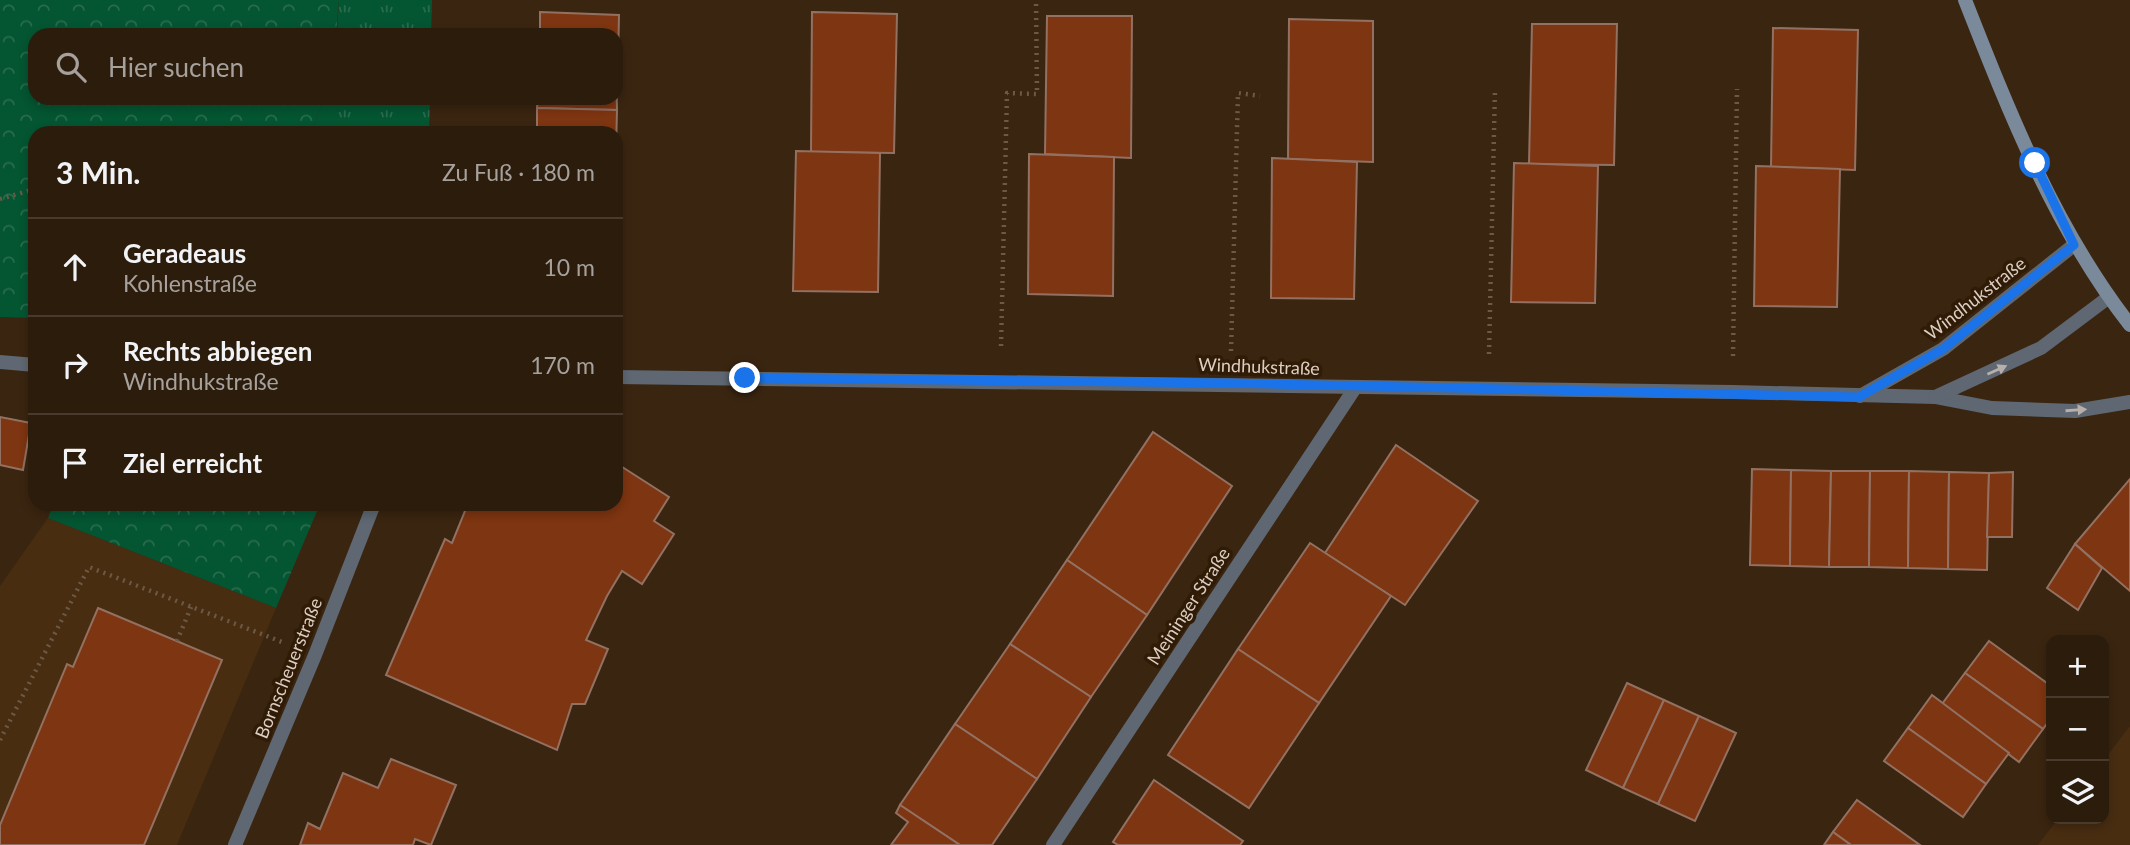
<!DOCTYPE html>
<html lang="de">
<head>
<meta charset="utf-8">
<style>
  :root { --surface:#2c1c0c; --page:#38291a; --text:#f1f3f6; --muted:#a6a19d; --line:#483a2d }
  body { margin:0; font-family:Lato,sans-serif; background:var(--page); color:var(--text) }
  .controls { position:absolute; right:21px; bottom:21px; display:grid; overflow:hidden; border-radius:14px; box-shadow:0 4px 10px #0003 }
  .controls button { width:63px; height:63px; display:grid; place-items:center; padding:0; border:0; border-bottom:2px solid var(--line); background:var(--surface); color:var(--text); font:35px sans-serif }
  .stop { position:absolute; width:21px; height:21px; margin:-16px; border:5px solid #1a73e8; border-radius:50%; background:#fff }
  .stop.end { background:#1a73e8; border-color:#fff; box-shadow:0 2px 7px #0008 }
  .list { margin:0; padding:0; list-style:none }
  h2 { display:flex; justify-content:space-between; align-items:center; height:91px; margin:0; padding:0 28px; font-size:30px }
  h2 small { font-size:23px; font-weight:400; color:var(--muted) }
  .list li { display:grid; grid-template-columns:46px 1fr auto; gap:21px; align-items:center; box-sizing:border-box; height:98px; padding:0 28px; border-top:2px solid var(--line) }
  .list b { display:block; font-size:26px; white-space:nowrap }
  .list p { margin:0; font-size:23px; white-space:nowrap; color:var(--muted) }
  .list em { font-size:23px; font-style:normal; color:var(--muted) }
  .icon { flex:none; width:38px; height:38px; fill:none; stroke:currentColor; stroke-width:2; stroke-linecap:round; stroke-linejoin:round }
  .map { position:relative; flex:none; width:2130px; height:845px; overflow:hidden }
  .search { position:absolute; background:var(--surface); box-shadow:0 4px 10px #0003; left:28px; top:28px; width:595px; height:77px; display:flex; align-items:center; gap:18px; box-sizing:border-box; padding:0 24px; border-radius:21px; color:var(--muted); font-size:26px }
  .panel { position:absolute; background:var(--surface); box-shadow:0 4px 10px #0003; left:28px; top:126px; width:595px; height:385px; border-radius:21px }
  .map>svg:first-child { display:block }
  .built { fill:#482d11 }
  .grass { fill:url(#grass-tufts) }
  .forest { fill:url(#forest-crowns) }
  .building { fill:#7e3511; stroke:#927163; stroke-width:2 }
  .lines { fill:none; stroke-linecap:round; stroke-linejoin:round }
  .path { stroke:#6c5946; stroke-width:4.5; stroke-dasharray:2 5; stroke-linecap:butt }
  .minor { stroke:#5e6772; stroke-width:14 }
  .secondary { stroke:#7a8a9b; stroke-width:14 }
  .oneway { fill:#b6afaa }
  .route { stroke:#1a73e8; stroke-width:9 }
  .labels { text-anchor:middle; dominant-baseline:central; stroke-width:7; stroke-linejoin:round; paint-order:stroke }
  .street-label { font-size:18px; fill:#dccec2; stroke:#301b06 }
</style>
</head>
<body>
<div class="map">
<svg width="2130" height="845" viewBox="0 0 2130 845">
  <defs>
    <pattern id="grass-tufts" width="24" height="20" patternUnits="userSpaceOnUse" patternTransform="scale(1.75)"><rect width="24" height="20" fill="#045532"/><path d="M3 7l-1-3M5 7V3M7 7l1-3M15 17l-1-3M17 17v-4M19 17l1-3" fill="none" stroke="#286c4e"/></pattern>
    <pattern id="forest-crowns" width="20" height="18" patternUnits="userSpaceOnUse" patternTransform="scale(1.75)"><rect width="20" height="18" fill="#045532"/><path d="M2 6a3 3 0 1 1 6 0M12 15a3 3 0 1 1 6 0" fill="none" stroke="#286c4e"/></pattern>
  </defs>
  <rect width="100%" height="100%" fill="#3a2510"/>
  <!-- built -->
  <g class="built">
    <polygon points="48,518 276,608 177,845 0,845 0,586"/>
    <polygon points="2130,726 2130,845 2038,845 2058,819 2104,819 2104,760"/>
  </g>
  <!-- grass -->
  <g class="grass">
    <polygon points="339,0 432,0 431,35 337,35"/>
    <polygon points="323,98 430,98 429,133 312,133"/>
  </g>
  <!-- forest -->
  <g class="forest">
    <polygon points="0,0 339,0 336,35 35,35 35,98 323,98 312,133 35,133 35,318 0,317"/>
    <polygon points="54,504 320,504 276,608 48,518"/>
  </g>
  <!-- building -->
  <g class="building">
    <polygon points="540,12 619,15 618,62 616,35 540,35"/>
    <polygon points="812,12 897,14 894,153 811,152"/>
    <polygon points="1047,16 1132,16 1131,158 1045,154"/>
    <polygon points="1289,19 1373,21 1373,162 1288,159"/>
    <polygon points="1532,24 1617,24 1614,165 1529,164"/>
    <polygon points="1773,28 1858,30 1855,170 1771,167"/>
    <polygon points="616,62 617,110 537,108 538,98 616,98"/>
    <polygon points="537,108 617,110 616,150 616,133 537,133"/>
    <polygon points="796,151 880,153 878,292 793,291"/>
    <polygon points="1029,154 1114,157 1113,296 1028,294"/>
    <polygon points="1272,158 1357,162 1354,299 1271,298"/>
    <polygon points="1514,163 1598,166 1595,303 1511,302"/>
    <polygon points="1756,166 1840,169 1837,307 1754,306"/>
    <polygon points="0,417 31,423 23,470 0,465"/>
    <polygon points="1153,432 1232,486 1147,615 1067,560"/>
    <polygon points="1396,445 1478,501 1405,605 1325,553"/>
    <polygon points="616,463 669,497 654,521 674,534 642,584 622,571 607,596 586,640 608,649 585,704 572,704 557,750 386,675 445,539 452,543 467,506 463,504 616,504"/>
    <polygon points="1752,469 1791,470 1790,566 1750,565"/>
    <polygon points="1791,470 1831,471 1829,567 1790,566"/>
    <polygon points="1831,471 1870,471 1869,567 1829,567"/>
    <polygon points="1870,471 1909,471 1908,568 1869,567"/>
    <polygon points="1909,471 1949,472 1948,569 1908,568"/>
    <polygon points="1949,472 1989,473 1987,570 1948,569"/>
    <polygon points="2013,472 2012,537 1987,537 1989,473"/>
    <polygon points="2130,479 2130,591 2075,544"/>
    <polygon points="1310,543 1391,596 1319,703 1238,649"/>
    <polygon points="2075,544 2102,568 2078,610 2047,588"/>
    <polygon points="1067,560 1147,615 1091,697 1010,644"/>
    <polygon points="98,608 222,660 144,845 0,845 0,825 67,664 73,667"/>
    <polygon points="1989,641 2051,686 2051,718 2043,729 1965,673"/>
    <polygon points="1010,644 1091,697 1037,779 955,724"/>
    <polygon points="1238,649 1319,703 1249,808 1168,755"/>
    <polygon points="1965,673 2043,729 2019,762 1942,704"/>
    <polygon points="1627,683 1664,700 1623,788 1586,770"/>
    <polygon points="1932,695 2009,753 1986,784 1908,728"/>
    <polygon points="1664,700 1699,716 1658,804 1623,788"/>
    <polygon points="1699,716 1736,733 1695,821 1658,804"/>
    <polygon points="955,724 1037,779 992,845 960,845 900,805"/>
    <polygon points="1908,728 1986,784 1963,817 1884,761"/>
    <polygon points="391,759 456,785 431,845 415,839 413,845 300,845 308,823 320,829 343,773 378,788"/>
    <polygon points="1154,780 1243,841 1240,845 1118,845 1113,842"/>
    <polygon points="1857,800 1920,845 1851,845 1833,832"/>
    <polygon points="900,805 960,845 891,845 908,822 896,813"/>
    <polygon points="1833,832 1851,845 1824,845"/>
  </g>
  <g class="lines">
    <!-- path -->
    <g class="path">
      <polyline points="0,199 35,189"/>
      <polyline points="1001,346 1007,93 1037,94 1036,0"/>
      <polyline points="1231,351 1238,93 1260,96"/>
      <polyline points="1489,354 1495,88"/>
      <polyline points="1733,356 1737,89"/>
      <polyline points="177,641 191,607"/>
      <polyline points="0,740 89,567 282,642"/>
    </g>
    <!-- minor -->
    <g class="minor">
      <polyline points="0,362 35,365"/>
      <polyline points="616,377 1733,392 1935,397 1992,408 2075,411 2130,402"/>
      <polyline points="1860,396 1943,349 2074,245"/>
      <polyline points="1935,397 2041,348 2109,297"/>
      <polyline points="235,845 315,655 374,504"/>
      <polyline points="1053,845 1355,388"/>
    </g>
    <!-- secondary -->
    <path class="secondary" d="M1965,0C2009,112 2055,229 2130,325"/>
  </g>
  <!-- one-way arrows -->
  <defs><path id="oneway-solid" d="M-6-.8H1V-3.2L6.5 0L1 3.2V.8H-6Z" transform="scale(1.75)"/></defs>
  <g class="oneway">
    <use href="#oneway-solid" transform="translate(1997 370) rotate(-24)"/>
    <use href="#oneway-solid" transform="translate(2076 410) rotate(-4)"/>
  </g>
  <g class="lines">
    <!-- route -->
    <polyline class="route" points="745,378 1230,383 1859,397 1943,349 2074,245 2035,163"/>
  </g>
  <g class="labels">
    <!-- street labels -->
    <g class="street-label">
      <text transform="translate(1975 298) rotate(-38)">Windhukstraße</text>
      <text transform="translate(1259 366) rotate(2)">Windhukstraße</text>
      <text transform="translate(1188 606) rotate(-57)">Meininger Straße</text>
      <text transform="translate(288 668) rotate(-68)">Bornscheuerstraße</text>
    </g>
  </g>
</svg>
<div class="controls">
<button>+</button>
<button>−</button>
<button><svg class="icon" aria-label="layers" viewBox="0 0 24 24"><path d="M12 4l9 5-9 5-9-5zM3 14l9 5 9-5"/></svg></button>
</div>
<div class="stop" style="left:2035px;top:163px"></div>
<div class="stop end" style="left:745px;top:378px"></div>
<div class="search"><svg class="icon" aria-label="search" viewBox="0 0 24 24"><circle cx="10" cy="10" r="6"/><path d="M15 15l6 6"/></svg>Hier suchen</div>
<section class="panel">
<h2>3 Min.<small>Zu Fuß · 180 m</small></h2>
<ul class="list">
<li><svg class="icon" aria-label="ahead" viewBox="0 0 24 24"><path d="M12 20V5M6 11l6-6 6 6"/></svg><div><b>Geradeaus</b><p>Kohlenstraße</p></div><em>10 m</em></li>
<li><svg class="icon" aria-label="right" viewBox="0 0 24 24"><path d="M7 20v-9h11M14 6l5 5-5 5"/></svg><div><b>Rechts abbiegen</b><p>Windhukstraße</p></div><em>170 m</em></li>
<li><svg class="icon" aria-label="arrive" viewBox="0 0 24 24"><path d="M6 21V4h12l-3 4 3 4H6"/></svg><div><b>Ziel erreicht</b></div></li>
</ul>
</section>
</div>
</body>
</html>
